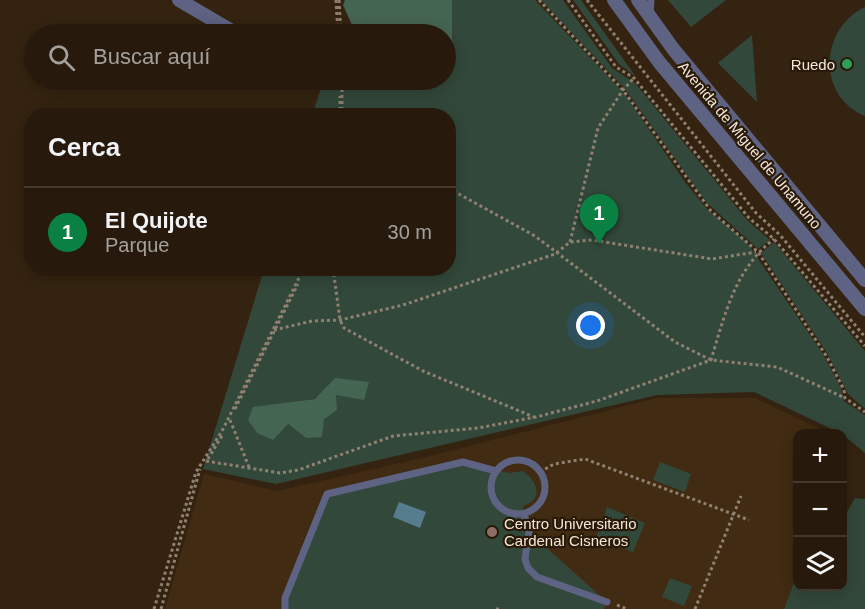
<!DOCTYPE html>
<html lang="es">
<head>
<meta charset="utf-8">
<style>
  :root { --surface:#271a0c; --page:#33271a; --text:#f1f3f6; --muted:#a4a19d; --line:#43382d; --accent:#0b8043 }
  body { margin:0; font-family:Helvetica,sans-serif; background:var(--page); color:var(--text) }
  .controls { position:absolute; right:18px; bottom:18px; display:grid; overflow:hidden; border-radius:12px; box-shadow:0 3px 15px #0003 }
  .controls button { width:54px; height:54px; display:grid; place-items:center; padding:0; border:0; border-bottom:2px solid var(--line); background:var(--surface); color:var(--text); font:30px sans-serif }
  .you { position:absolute; left:591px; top:326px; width:21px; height:21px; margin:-15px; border:4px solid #fff; border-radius:50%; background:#1a73e8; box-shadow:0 0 0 9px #1a73e833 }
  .badge { display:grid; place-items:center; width:39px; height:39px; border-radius:50%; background:var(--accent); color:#fff; font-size:20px; font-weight:700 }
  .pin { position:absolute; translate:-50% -50px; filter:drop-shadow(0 2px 3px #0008) }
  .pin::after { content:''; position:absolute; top:32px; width:21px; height:18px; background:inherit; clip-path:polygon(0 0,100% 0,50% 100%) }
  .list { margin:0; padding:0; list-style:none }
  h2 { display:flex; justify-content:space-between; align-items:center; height:78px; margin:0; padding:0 24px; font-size:26px }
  h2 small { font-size:20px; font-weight:400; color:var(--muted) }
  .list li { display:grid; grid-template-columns:39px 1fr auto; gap:18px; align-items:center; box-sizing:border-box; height:90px; padding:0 24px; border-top:2px solid var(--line) }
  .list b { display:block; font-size:22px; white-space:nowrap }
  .list p { margin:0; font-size:20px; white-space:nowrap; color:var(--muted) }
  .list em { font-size:20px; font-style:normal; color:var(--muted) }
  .icon { flex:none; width:33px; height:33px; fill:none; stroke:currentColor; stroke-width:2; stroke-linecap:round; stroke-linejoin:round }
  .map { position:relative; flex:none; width:865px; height:609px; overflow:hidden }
  .search { position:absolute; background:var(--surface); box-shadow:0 3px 15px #0003; left:24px; top:24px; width:432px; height:66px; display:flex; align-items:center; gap:15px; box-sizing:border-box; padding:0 21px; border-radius:33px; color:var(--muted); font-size:22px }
  .panel { position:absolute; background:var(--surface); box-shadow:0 3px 15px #0003; left:24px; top:108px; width:432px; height:168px; border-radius:24px }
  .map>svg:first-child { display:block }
  .built { fill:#412b12 }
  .green { fill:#32483a; fill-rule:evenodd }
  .forest { fill:#446551 }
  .water { fill:#557d8e }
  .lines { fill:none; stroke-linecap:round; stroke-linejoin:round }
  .path { stroke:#8f8071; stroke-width:3; stroke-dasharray:3 3; stroke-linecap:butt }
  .service { stroke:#5e6383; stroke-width:7 }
  .minor { stroke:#5e6383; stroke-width:14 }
  .leisure-dot { fill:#2e9e5b; stroke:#291907; stroke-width:2 }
  .education-dot { fill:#8d6e63; stroke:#291907; stroke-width:2 }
  .labels { text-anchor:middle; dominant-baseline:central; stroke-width:4.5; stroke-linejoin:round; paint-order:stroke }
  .poi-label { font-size:15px; fill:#f4e8dc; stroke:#291907; text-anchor:end }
  .street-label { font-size:15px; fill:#f4e8dc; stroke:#291907 }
</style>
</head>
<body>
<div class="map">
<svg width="865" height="609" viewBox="0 0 865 609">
  <rect width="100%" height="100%" fill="#342310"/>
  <!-- built -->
  <polygon class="built" points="657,398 755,398 828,433 798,434 797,574 784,609 165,609 204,474 277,491 422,458"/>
  <!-- green -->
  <g class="green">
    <path d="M452,0H535L625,94L685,182L707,209L746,241L823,354L841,388L844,401L865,415V453L842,434L754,392L657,395L276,484L203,469L264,269L448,268V116L312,115L324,80H446V47L452,40ZM325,390L306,438L288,424L254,407L315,399Z"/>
    <polygon points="541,0 563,0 612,68 635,83 748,221 770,240 758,249 707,203 625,89"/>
    <polygon points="573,0 581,0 636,77 619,64"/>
    <polygon points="668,0 726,0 691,27"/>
    <path d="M865,7V116C816,96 820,28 865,7Z"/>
    <polygon points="752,35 757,102 718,63"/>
    <polygon points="774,242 865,351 865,409 848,394 827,353 761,253"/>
    <path d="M463,462L509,473L523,471C538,481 544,500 523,506L529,532L607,602L604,609H285V598L327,494Z"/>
    <polygon points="660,462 691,474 685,492 653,480"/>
    <polygon points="855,498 865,499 865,609 784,609 797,574 798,586 842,586 843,519"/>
    <polygon points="607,507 645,523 633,552 596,538"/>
    <polygon points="670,578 692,586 684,606 662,597"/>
  </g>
  <!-- forest -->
  <g class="forest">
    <polygon points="345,0 452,0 452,41 446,47 446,34 356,34 343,5"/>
    <polygon points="335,378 369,382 364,400 336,395 337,410 324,419 322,437 306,438 288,424 273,440 257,433 248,420 253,407 315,399"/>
  </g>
  <!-- water -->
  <polygon class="water" points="399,502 426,512 420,528 393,517"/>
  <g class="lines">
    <!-- path -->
    <g class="path">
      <polyline points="336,0 338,34"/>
      <polyline points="339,0 341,34"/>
      <polyline points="539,0 623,90 711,211 758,252 827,357 844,390 845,398 865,412"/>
      <polyline points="568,0 616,67 634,78 749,218 774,239 865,346"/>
      <polyline points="587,0 756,213 780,235 865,337"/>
      <polyline points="340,116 340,96"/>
      <polyline points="342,116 342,80"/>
      <polyline points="448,188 535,236 675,342 711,360 777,367 845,398"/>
      <polyline points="570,242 598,128 623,90 634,78"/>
      <polyline points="333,268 340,320 344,328 423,371 534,417"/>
      <polyline points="274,330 312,321 340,320 403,305 555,254 570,242 592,240 712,259 756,252"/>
      <polyline points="235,409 298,284"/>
      <polyline points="230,420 249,467"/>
      <polyline points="208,459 223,434"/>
      <path d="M206,461L280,473L298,470L393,436L478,428L536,417L597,401L711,360C725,314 735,269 774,239"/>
      <polyline points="540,472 554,464 585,459 749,520"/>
      <polyline points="617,605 627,609"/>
      <polyline points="154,609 196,472 222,431 304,268"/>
      <polyline points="161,609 200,469"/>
      <polyline points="496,609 500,609"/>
      <polyline points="695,609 741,496"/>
    </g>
    <!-- service -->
    <g class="service">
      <polyline points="650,14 651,0"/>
      <circle cx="518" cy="487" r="27"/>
      <polyline points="524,514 529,532 525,559 528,568 537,577 607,602"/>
      <polyline points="285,609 285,598 327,494 463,462 496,471"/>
    </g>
    <!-- minor -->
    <g class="minor">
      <polyline points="179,0 237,34"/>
      <polyline points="614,0 659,62 865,309"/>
      <polyline points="638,0 674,50 865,280"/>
    </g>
  </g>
  <!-- markers -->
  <circle class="leisure-dot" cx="847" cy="64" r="6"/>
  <circle class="education-dot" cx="492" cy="532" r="6"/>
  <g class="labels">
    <!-- poi labels -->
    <g class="poi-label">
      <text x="835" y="64">Ruedo</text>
      <text x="504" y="523" text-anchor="start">Centro Universitario<tspan x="504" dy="17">Cardenal Cisneros</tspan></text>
    </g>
    <!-- street labels -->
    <g class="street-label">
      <text transform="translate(750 145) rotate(50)">Avenida de Miguel de Unamuno</text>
    </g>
  </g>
</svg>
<div class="controls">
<button>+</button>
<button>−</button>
<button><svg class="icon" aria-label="layers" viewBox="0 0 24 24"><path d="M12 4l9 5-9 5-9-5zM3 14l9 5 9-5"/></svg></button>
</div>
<div class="you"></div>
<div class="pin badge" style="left:599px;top:244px">1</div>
<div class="search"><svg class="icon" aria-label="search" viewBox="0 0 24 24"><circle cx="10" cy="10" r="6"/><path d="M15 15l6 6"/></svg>Buscar aquí</div>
<section class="panel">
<h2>Cerca<small></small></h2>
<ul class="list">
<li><span class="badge">1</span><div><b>El Quijote</b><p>Parque</p></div><em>30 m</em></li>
</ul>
</section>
</div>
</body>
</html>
